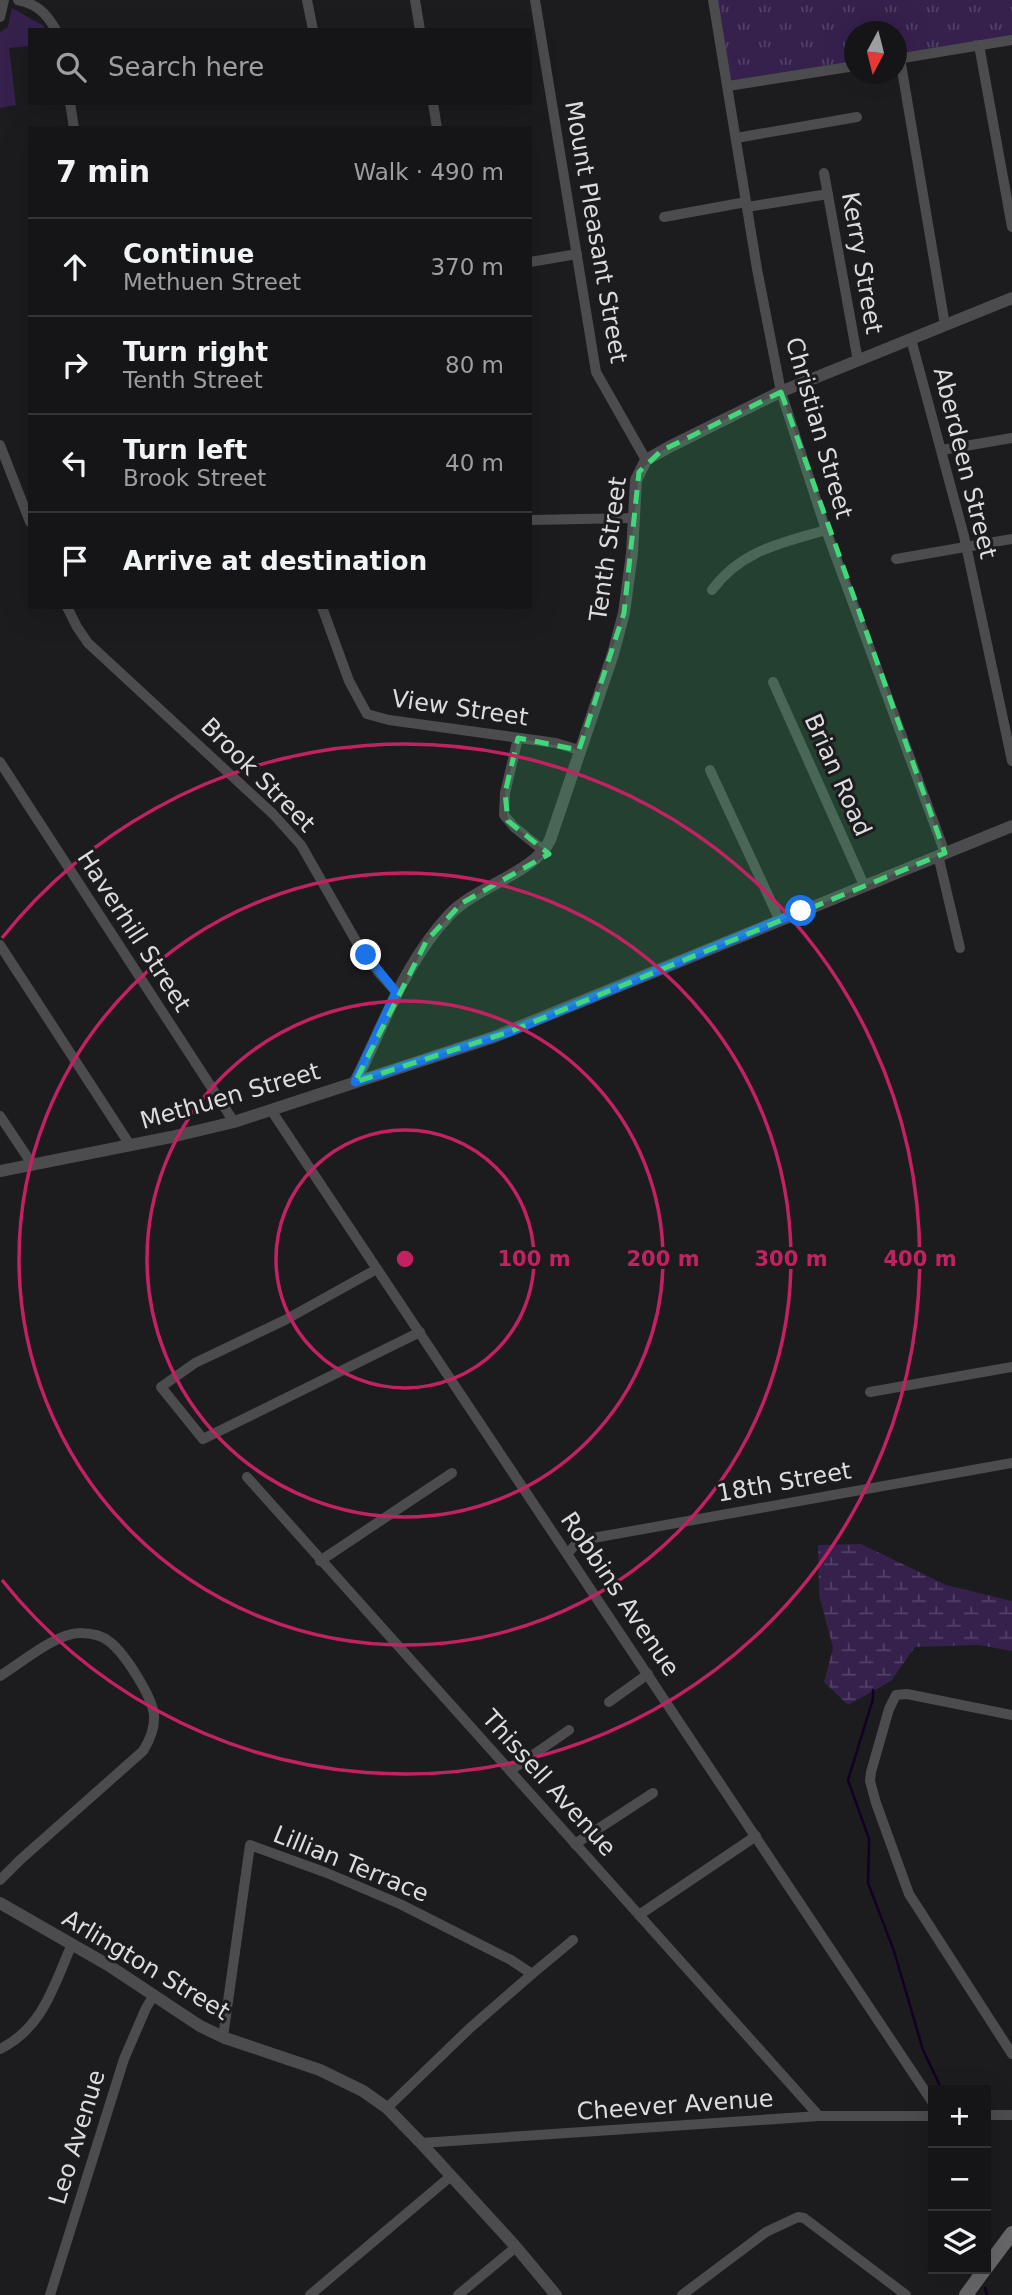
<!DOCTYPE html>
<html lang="en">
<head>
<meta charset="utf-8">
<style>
  :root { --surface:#151416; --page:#1e1d1f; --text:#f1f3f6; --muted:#9d9ea1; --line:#343335 }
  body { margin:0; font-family:"DejaVu Sans",sans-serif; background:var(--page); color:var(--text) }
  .controls { position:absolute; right:21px; bottom:21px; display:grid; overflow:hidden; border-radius:0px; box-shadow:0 7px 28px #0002 }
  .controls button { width:63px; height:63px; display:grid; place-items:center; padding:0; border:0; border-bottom:2px solid var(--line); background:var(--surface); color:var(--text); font:35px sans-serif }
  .compass { position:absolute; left:844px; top:21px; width:63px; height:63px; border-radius:50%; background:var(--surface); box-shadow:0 7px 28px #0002; rotate:187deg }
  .stop { position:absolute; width:21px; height:21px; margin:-16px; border:5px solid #1a73e8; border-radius:50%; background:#fff }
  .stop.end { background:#1a73e8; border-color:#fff; box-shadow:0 2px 7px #0008 }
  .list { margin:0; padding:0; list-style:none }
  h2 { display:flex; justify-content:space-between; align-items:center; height:91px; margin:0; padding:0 28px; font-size:30px }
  h2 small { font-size:23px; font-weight:400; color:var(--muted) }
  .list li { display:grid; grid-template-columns:46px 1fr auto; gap:21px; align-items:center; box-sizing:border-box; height:98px; padding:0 28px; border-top:2px solid var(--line) }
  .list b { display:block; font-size:26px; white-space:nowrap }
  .list p { margin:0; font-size:23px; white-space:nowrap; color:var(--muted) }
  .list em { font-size:23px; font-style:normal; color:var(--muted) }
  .icon { flex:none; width:38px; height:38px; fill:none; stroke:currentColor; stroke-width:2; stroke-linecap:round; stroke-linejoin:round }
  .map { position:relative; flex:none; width:1012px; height:2295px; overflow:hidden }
  .search { position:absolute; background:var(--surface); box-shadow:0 7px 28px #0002; left:28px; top:28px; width:504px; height:77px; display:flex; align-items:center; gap:18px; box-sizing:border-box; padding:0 24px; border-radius:0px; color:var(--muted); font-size:26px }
  .panel { position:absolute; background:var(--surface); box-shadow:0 7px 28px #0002; left:28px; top:126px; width:504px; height:483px; border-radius:0px }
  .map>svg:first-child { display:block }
  .grass { fill:#36214d }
  .wetland { fill:url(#wetland-marsh) }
  .park { fill:url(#park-tufts) }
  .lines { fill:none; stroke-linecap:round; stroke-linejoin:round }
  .stream { stroke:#130024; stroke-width:2.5 }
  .minor { stroke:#4c4b4d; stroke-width:10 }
  .tertiary { stroke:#4c4b4d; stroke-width:12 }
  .secondary { stroke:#676668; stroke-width:14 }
  .route { stroke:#1a73e8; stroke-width:9 }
  .marked { fill:#42d77b; fill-opacity:0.2; stroke:#42d77b; stroke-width:5; stroke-dasharray:14 9; stroke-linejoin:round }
  .ring { fill:none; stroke:#c32262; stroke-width:3.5 }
  .labels { text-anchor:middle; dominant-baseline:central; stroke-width:6; stroke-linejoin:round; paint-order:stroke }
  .street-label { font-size:24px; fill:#dcdbdd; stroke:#1c1b1e }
  .centre { fill:#c32262; stroke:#1c1b1e; stroke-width:3.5 }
  .ring-label { font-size:21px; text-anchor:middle; font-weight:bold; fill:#c32262; stroke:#1c1b1e; stroke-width:6; stroke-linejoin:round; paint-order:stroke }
</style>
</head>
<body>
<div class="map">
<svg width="1012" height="2295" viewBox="0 0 1012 2295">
  <defs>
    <pattern id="wetland-marsh" width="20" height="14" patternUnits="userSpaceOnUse" patternTransform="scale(1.75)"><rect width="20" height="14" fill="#36214d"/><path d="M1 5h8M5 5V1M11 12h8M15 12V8" fill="none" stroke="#524166"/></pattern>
    <pattern id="park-tufts" width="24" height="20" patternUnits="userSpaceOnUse" patternTransform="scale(1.75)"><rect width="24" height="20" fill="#36214d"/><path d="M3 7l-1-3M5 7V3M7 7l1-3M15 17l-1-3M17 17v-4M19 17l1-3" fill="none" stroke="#524166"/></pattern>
  </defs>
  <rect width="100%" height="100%" fill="#1c1b1e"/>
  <!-- grass -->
  <polygon class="grass" points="12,8 44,26 43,30 30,30 30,46 9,48 16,105 0,108 0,32 8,27"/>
  <!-- wetland -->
  <polygon class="wetland" points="861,1544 946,1585 1012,1601 1012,1651 979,1645 915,1647 891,1681 848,1705 824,1682 833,1648 819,1595 818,1545"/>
  <!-- park -->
  <polygon class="park" points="713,0 1012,0 1012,40 897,59 897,32 855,32 854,66 728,86"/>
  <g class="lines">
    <!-- stream -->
    <g class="stream">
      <polyline points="873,1690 873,1699 848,1780 869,1839 868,1883 894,1951 923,2050 942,2090"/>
      <polyline points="985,2288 987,2295"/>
    </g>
    <!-- minor -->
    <g class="minor">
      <path d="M18,0C37,4 46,13 56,30"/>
      <polyline points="307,0 313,30"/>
      <polyline points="415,0 420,30"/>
      <polyline points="535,0 596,372 646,460"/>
      <polyline points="713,0 757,269 781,392 826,530 945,853"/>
      <polyline points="0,17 4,0"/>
      <polyline points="979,45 1012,227"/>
      <polyline points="900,58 945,325"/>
      <polyline points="897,59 1012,40"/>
      <polyline points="728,86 855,66"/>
      <polyline points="70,103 74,128"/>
      <polyline points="433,103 437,128"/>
      <polyline points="736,138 857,117"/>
      <polyline points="824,173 858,361"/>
      <polyline points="747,207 828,194"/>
      <polyline points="664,217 746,202"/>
      <polyline points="530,262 577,254"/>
      <polyline points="911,339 964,536 1012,761"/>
      <polyline points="0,445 30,522"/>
      <polyline points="942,450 1012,438"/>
      <polyline points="530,520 634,518"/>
      <polyline points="896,559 1012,539"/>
      <path d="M712,590C741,550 782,543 826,530"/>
      <polyline points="67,607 77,627 88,643 273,814 301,845 356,941 379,973 396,992"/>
      <polyline points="322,607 349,681 367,714 389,720 556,743 579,750"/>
      <polyline points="773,682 864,885"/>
      <polyline points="518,738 505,793 504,815 514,827 544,851"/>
      <polyline points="0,762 234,1122"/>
      <polyline points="710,770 780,921"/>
      <polyline points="938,855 960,948"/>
      <polyline points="0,945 130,1145"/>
      <polyline points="271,1110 933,2103"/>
      <polyline points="0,1116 32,1164"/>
      <polyline points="377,1269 285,1320 195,1363 161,1387 203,1439 420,1332"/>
      <polyline points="870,1392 1012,1367"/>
      <polyline points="247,1477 819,2116"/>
      <polyline points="568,1553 576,1544 593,1538 1012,1463"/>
      <polyline points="320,1561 452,1473"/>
      <path d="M0,1676C21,1663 56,1633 80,1633C91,1633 102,1635 110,1642C125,1654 152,1696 154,1715C155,1729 150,1740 143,1751L20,1860L0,1880"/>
      <polyline points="609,1702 648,1674"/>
      <polyline points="1012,1715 907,1694 896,1695 889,1709 871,1772 870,1781 876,1803 909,1894 1012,2054"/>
      <polyline points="510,1771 569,1730"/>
      <polyline points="575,1844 653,1793"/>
      <polyline points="639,1915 756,1836"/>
      <polyline points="532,1974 573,1940"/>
      <polyline points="223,2037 250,1845 327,1873 400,1904 511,1960 532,1974 470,2028 387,2108"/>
      <path d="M0,2049C43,2028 54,1985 72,1944"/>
      <polyline points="986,2115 1012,2115"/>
      <polyline points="421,2143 819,2116 933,2116"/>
      <polyline points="50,2295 124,2059 146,2008 154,1995"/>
      <polyline points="310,2295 451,2176"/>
      <polyline points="458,2295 516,2247"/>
      <polyline points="682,2295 766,2232 798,2217 804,2218 906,2295"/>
    </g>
    <!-- tertiary -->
    <g class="tertiary">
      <path d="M355,1082C385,1023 403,965 449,915C476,886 535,873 550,840L613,654L624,613L632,553L636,480L646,460L669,447L780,392L1012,298"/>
      <polyline points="0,1171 171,1137 234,1122 494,1037 1012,826"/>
      <polyline points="0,1903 108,1965 200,2026 225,2038 320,2070 363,2091 387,2108 421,2143 516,2247 556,2295"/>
    </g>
    <!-- secondary -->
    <g class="secondary">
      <polyline points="986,2268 1012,2233"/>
      <polyline points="966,2295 985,2269"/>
    </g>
  </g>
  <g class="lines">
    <!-- route -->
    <polyline class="route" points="366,955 396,992 355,1082 509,1032 801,911"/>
  </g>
  <!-- marked area -->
  <path class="marked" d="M781,392L945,853L509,1032L355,1082L427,940L462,903L549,854L508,821L505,793L518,738L579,750L624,613L639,472L661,451Z"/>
  <!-- distance rings -->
  <g class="ring">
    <circle cx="405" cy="1259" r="129"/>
    <circle cx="405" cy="1259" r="258"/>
    <circle cx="405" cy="1259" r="386"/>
    <path d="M2 938A515 515 0 1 1 2 1580"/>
  </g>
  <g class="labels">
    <!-- street labels -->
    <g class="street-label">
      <text transform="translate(596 232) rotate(80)">Mount Pleasant Street</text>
      <text transform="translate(862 263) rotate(80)">Kerry Street</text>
      <text transform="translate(819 428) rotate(74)">Christian Street</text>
      <text transform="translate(965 463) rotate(76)">Aberdeen Street</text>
      <text transform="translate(608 549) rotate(-82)">Tenth Street</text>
      <text transform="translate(460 708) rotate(8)">View Street</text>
      <text transform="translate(258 775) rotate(45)">Brook Street</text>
      <text transform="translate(838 775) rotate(66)">Brian Road</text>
      <text transform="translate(134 931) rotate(57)">Haverhill Street</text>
      <text transform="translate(230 1096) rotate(-16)">Methuen Street</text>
      <text transform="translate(784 1482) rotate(-10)">18th Street</text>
      <text transform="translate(620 1594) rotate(56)">Robbins Avenue</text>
      <text transform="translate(549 1783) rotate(48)">Thissell Avenue</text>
      <text transform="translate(351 1864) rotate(22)">Lillian Terrace</text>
      <text transform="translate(146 1965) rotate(31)">Arlington Street</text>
      <text transform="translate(675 2105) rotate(-4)">Cheever Avenue</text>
      <text transform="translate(77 2137) rotate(-73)">Leo Avenue</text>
    </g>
  </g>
  <circle cx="405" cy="1259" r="10" class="centre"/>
  <g class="ring-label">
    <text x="534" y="1266">100 m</text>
    <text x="663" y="1266">200 m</text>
    <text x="791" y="1266">300 m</text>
    <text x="920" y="1266">400 m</text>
  </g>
</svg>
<div class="controls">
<button>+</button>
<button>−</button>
<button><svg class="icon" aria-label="layers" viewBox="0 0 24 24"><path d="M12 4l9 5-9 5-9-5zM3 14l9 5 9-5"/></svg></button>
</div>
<svg class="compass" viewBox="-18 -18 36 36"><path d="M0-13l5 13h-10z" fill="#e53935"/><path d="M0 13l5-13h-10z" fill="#9d9ea1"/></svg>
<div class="stop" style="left:801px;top:911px"></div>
<div class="stop end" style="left:366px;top:955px"></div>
<div class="search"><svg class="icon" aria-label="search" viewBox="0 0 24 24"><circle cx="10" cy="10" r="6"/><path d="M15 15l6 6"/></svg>Search here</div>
<section class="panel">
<h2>7 min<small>Walk · 490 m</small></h2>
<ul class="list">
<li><svg class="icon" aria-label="ahead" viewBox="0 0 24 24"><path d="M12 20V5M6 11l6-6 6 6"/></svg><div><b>Continue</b><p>Methuen Street</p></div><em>370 m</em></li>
<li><svg class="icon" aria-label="right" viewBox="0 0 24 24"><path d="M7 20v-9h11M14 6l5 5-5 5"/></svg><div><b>Turn right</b><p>Tenth Street</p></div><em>80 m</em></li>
<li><svg class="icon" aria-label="left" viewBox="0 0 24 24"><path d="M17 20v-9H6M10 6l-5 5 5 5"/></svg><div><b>Turn left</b><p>Brook Street</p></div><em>40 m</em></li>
<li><svg class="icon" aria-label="arrive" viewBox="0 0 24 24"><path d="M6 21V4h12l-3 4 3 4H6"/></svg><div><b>Arrive at destination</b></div></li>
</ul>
</section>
</div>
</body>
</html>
